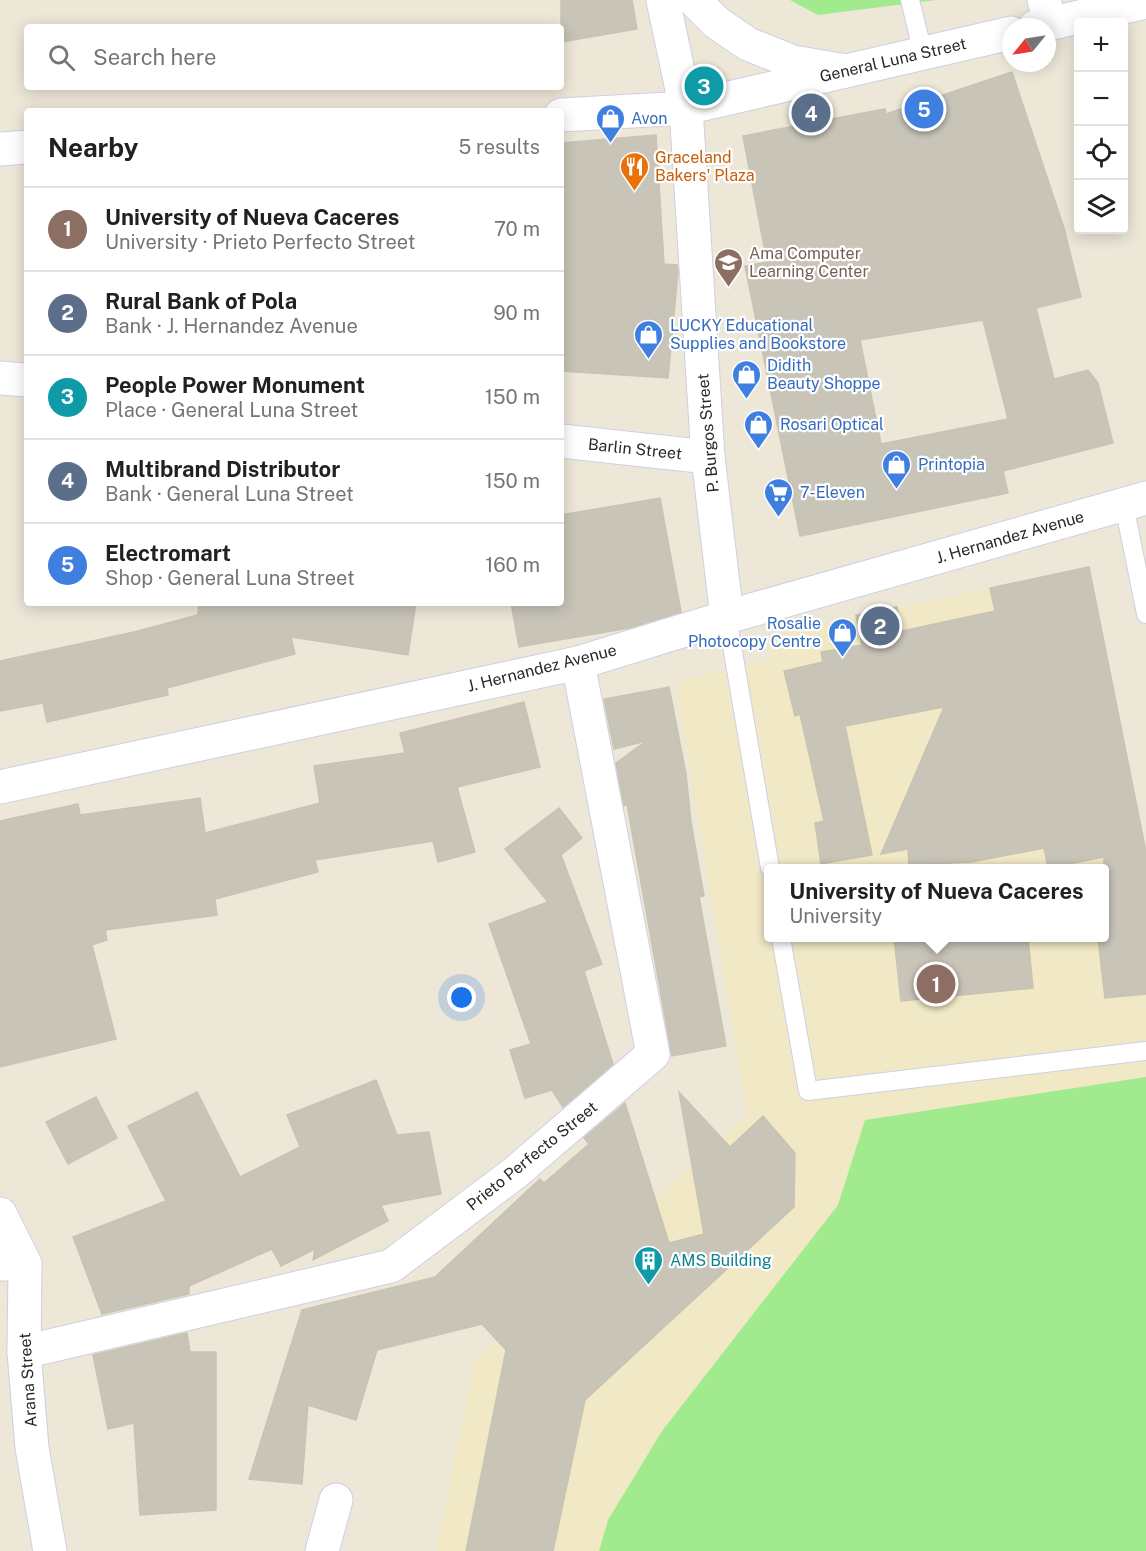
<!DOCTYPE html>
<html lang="en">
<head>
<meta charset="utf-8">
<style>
  :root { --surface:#fff; --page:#f6f6f6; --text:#202124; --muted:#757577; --line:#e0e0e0; --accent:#1a73e8 }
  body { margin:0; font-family:"Public Sans",sans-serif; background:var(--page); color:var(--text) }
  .controls { position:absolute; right:18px; top:18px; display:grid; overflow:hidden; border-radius:6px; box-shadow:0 3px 15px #0003 }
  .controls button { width:54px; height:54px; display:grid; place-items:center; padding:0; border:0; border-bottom:2px solid var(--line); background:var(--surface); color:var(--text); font:30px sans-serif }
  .compass { position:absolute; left:1002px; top:18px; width:54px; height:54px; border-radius:50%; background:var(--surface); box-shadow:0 3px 15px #0003; rotate:240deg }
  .you { position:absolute; left:462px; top:998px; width:21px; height:21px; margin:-15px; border:4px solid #fff; border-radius:50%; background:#1a73e8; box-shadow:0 0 0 9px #1a73e833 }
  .badge { display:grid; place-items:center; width:39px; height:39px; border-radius:50%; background:var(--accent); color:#fff; font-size:20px; font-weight:700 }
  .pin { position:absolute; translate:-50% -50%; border:3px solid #fff; box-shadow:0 2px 6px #0006 }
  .popup { position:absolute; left:764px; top:864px; width:345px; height:78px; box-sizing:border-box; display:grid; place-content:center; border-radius:6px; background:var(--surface); filter:drop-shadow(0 2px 4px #0005); font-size:20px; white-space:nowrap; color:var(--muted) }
  .popup b { font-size:22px; color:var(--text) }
  .popup::after { content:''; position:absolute; left:50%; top:100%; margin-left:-12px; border:12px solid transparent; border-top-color:var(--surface) }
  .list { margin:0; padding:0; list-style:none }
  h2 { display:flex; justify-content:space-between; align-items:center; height:78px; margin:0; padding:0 24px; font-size:26px }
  h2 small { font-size:20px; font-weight:400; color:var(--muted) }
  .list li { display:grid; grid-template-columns:39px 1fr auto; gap:18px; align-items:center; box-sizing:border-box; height:84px; padding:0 24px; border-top:2px solid var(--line) }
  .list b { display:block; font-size:22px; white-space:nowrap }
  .list p { margin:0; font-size:20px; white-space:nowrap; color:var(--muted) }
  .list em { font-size:20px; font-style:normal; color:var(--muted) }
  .icon { flex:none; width:33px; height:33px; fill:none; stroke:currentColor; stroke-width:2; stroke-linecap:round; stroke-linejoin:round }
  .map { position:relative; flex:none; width:1146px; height:1551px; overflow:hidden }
  .search { position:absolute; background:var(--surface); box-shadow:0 3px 15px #0003; left:24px; top:24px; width:540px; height:66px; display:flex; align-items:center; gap:15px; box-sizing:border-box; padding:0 21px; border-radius:6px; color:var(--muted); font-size:22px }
  .panel { position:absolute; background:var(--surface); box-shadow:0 3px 15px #0003; left:24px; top:108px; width:540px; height:498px; border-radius:6px }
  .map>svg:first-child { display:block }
  .education { fill:#f1e9c5; fill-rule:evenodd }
  .green { fill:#a1ea8e }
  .building { fill:#c8c4b8; stroke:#c8c3b2; stroke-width:1.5; fill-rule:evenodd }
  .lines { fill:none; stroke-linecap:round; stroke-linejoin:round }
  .service-casing { stroke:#cecfe4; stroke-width:20 }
  .minor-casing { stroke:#cecfe4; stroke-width:35 }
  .tertiary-casing { stroke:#cecfe4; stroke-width:35 }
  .secondary-casing { stroke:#cecfe4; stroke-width:35 }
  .service { stroke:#fff; stroke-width:18 }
  .minor { stroke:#fff; stroke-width:33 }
  .tertiary { stroke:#fff; stroke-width:33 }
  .secondary { stroke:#fff; stroke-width:33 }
  .labels { text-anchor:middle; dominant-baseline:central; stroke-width:4.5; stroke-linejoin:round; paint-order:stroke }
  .street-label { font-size:16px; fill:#292929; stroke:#fff }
  .shop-label { font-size:16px; fill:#366cbe; stroke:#fff; text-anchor:start }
  .food-label { font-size:16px; fill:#c56008; stroke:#fff; text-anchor:start }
  .education-label { font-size:16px; fill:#785e54; stroke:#fff; text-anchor:start }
  .culture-label { font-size:16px; fill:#0d838f; stroke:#fff; text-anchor:start }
</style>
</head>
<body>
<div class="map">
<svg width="1146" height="1551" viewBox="0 0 1146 1551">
  <rect width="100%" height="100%" fill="#ede7d8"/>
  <!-- education -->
  <path class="education" d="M1089,567L1146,852V1551H436L475,1360L747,1116L676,681L771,660L768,636ZM768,868H1104V938H768Z"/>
  <!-- green -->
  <g class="green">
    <polygon points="790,0 936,0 818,15"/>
    <polygon points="1146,1077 1146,1551 599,1551 608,1520 662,1431 838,1205 865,1120"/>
  </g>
  <!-- building -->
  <g class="building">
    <polygon points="561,0 632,0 637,29 561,42"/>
    <path d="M1012,72L1064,228L1081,297L1036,308L1054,379L1088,370L1098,383L1113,443L1003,471L1008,493L800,536L745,266L767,262L743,136L885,109L886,114ZM983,320L1008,419L881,444L860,340Z"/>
    <polygon points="656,135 664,264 677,265 678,272 668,378 561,371 561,143"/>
    <polygon points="660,498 681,612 629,628 519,647 511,603 561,603 561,515"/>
    <polygon points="1089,567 1146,852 1146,994 1105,998 1098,938 1104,938 1104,857 1048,868 1044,848 971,862 909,865 908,849 881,854 944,707 845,726 872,855 821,864 815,823 824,821 800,714 795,716 784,671 823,662 821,652 862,645 856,615 897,607 902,631 995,611 990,588"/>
    <polygon points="199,603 416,603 408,655 291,637 295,654 167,688 168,695 47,722 43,703 0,711 0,661 134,632 198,615"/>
    <polygon points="669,687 686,774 691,822 704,896 699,897 726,1046 672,1056 627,804 624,806 616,763 646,741 614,749 604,699"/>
    <polygon points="524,702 540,767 457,787 475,852 438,862 433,841 315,860 318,872 215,899 217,915 105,930 107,940 92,945 116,1039 0,1067 0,821 78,804 80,815 200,798 205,833 320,803 314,766 405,753 400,733"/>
    <polygon points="559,808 582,838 561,855 602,964 584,971 613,1064 563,1107 552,1090 525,1098 510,1050 531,1044 489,924 548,902 505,849"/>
    <polygon points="894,938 1028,938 1033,988 901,1001"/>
    <polygon points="376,1080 397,1135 429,1132 441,1194 381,1205 388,1221 313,1260 315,1249 281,1266 272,1249 189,1286 189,1294 102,1314 73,1237 166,1201 128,1126 197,1092 240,1177 300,1147 287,1115"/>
    <polygon points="679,1092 730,1147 763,1116 795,1153 794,1207 585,1400 553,1551 466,1551 506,1350 482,1324 377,1350 356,1420 308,1405 302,1484 249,1479 302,1310 435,1277 540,1179 544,1183 589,1144 584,1138 625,1103 669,1243 704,1234"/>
    <polygon points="96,1097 117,1138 68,1164 46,1122"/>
    <polygon points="187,1333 190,1352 216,1352 216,1510 140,1515 134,1423 108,1429 93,1355"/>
  </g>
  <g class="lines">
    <defs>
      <g id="service">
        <polyline points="910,0 923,53"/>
        <polyline points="1124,505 1146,614"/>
        <polyline points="727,617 770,868"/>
        <polyline points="781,938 808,1091 1146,1051"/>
      </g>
      <g id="minor">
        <polyline points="1044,0 1050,23"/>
        <polyline points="0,1264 25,1264"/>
        <polyline points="24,1352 391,1266 516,1172 653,1054 578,663"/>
        <polyline points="322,1551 336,1500"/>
      </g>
      <g id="tertiary">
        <polyline points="663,0 686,108 708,457 727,617"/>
        <polyline points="561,115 686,108 846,71"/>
        <polyline points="0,149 27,147"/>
        <polyline points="0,378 27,380"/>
        <polyline points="561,441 708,457"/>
        <polyline points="0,787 578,663 727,617 1146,498"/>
        <polyline points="0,1214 25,1264 24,1352 32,1448 50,1551"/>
      </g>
      <g id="secondary">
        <polyline points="694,0 717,23 748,44 793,62 846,71 1011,33"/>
        <polyline points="1035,27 1146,2"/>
      </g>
    </defs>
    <!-- service casing -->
    <use href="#service" class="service-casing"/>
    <!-- minor casing -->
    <use href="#minor" class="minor-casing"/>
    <!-- tertiary casing -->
    <use href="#tertiary" class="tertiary-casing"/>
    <!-- secondary casing -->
    <use href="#secondary" class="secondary-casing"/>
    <!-- service -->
    <use href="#service" class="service"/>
    <!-- minor -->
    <use href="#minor" class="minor"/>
    <!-- tertiary -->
    <use href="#tertiary" class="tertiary"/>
    <!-- secondary -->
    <use href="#secondary" class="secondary"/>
  </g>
  <!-- icons -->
  <defs>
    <symbol id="shop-pin" viewBox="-11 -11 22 30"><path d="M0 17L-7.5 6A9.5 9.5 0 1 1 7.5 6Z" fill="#3f7fe0" stroke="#fff"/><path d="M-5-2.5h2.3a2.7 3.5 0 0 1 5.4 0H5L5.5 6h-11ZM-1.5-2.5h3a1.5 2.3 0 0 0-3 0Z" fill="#fff"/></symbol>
    <symbol id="restaurant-pin" viewBox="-11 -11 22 30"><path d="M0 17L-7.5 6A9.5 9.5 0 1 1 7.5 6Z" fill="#e8710a" stroke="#fff"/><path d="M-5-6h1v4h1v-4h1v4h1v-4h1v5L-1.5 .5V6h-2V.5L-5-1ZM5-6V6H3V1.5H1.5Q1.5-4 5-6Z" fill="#fff"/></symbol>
    <symbol id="university-pin" viewBox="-11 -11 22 30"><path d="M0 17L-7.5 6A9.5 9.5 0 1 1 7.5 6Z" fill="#8d6e63" stroke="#fff"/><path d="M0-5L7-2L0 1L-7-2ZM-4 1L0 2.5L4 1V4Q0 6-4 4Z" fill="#fff"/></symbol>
    <symbol id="supermarket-pin" viewBox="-11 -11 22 30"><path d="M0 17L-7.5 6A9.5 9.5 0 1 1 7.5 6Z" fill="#3f7fe0" stroke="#fff"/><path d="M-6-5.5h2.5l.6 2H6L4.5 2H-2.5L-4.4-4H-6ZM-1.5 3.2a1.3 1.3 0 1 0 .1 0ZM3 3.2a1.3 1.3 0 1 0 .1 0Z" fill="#fff"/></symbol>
    <symbol id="building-pin" viewBox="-11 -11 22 30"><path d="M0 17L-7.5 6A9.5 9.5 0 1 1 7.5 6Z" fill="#0f9aa8" stroke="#fff"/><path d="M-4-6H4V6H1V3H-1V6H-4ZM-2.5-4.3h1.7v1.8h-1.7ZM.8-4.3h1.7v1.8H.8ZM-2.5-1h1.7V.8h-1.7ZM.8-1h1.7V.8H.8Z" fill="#fff"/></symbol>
  </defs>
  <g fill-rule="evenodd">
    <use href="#shop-pin" x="594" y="102" width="33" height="45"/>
    <use href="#restaurant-pin" x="618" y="150" width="33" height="45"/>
    <use href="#university-pin" x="712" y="246" width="33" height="45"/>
    <use href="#shop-pin" x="632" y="318" width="33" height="45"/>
    <use href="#shop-pin" x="730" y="358" width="33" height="45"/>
    <use href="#shop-pin" x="742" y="408" width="33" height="45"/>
    <use href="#shop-pin" x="880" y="448" width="33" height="45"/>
    <use href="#supermarket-pin" x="762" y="476" width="33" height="45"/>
    <use href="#shop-pin" x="826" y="616" width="33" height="45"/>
    <use href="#building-pin" x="632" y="1244" width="33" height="45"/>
  </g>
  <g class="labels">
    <!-- street labels -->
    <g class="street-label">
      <text transform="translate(893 60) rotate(-13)">General Luna Street</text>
      <text transform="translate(708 433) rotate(-95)">P. Burgos Street</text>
      <text transform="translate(635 449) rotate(6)">Barlin Street</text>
      <text transform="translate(1010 537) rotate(-16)">J. Hernandez Avenue</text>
      <text transform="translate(542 668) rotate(-14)">J. Hernandez Avenue</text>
      <text transform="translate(532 1156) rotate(-39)">Prieto Perfecto Street</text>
      <text transform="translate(28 1380) rotate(-94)">Arana Street</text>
    </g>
    <!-- shop labels -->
    <g class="shop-label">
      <text x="631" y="118">Avon</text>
      <text x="670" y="325">LUCKY Educational<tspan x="670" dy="18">Supplies and Bookstore</tspan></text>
      <text x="767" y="365">Didith<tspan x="767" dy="18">Beauty Shoppe</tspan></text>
      <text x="780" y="424">Rosari Optical</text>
      <text x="918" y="464">Printopia</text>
      <text x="800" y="492">7-Eleven</text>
      <text x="821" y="623" text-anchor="end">Rosalie<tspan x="821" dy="18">Photocopy Centre</tspan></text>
    </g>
    <!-- food labels -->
    <g class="food-label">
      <text x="655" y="157">Graceland<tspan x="655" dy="18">Bakers' Plaza</tspan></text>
    </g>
    <!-- education labels -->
    <g class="education-label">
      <text x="749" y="253">Ama Computer<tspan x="749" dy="18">Learning Center</tspan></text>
    </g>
    <!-- culture labels -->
    <g class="culture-label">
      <text x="670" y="1260">AMS Building</text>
    </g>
  </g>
</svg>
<div class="controls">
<button>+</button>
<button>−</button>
<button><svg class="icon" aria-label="locate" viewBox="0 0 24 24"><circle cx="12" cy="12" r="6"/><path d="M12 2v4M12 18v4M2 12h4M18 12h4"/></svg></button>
<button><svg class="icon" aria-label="layers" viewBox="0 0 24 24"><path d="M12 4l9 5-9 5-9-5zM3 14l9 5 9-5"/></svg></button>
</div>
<svg class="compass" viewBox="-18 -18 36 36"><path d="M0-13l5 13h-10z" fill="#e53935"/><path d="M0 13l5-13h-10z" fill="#757577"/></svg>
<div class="you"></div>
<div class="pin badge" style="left:936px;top:984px;background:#8d6e63">1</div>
<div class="popup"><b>University of Nueva Caceres</b>University</div>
<div class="pin badge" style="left:880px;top:626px;background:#5c6f8a">2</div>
<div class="pin badge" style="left:704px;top:86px;background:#0f9aa8">3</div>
<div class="pin badge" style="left:811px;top:113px;background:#5c6f8a">4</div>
<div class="pin badge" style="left:924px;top:109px;background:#3f7fe0">5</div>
<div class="search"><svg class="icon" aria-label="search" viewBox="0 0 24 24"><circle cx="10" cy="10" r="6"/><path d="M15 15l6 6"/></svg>Search here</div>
<section class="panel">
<h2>Nearby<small>5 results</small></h2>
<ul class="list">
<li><span class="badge" style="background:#8d6e63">1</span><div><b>University of Nueva Caceres</b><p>University · Prieto Perfecto Street</p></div><em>70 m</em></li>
<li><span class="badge" style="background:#5c6f8a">2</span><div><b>Rural Bank of Pola</b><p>Bank · J. Hernandez Avenue</p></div><em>90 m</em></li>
<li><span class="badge" style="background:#0f9aa8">3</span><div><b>People Power Monument</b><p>Place · General Luna Street</p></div><em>150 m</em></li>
<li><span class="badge" style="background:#5c6f8a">4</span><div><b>Multibrand Distributor</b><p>Bank · General Luna Street</p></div><em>150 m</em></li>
<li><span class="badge" style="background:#3f7fe0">5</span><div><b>Electromart</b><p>Shop · General Luna Street</p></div><em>160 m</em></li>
</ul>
</section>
</div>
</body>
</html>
